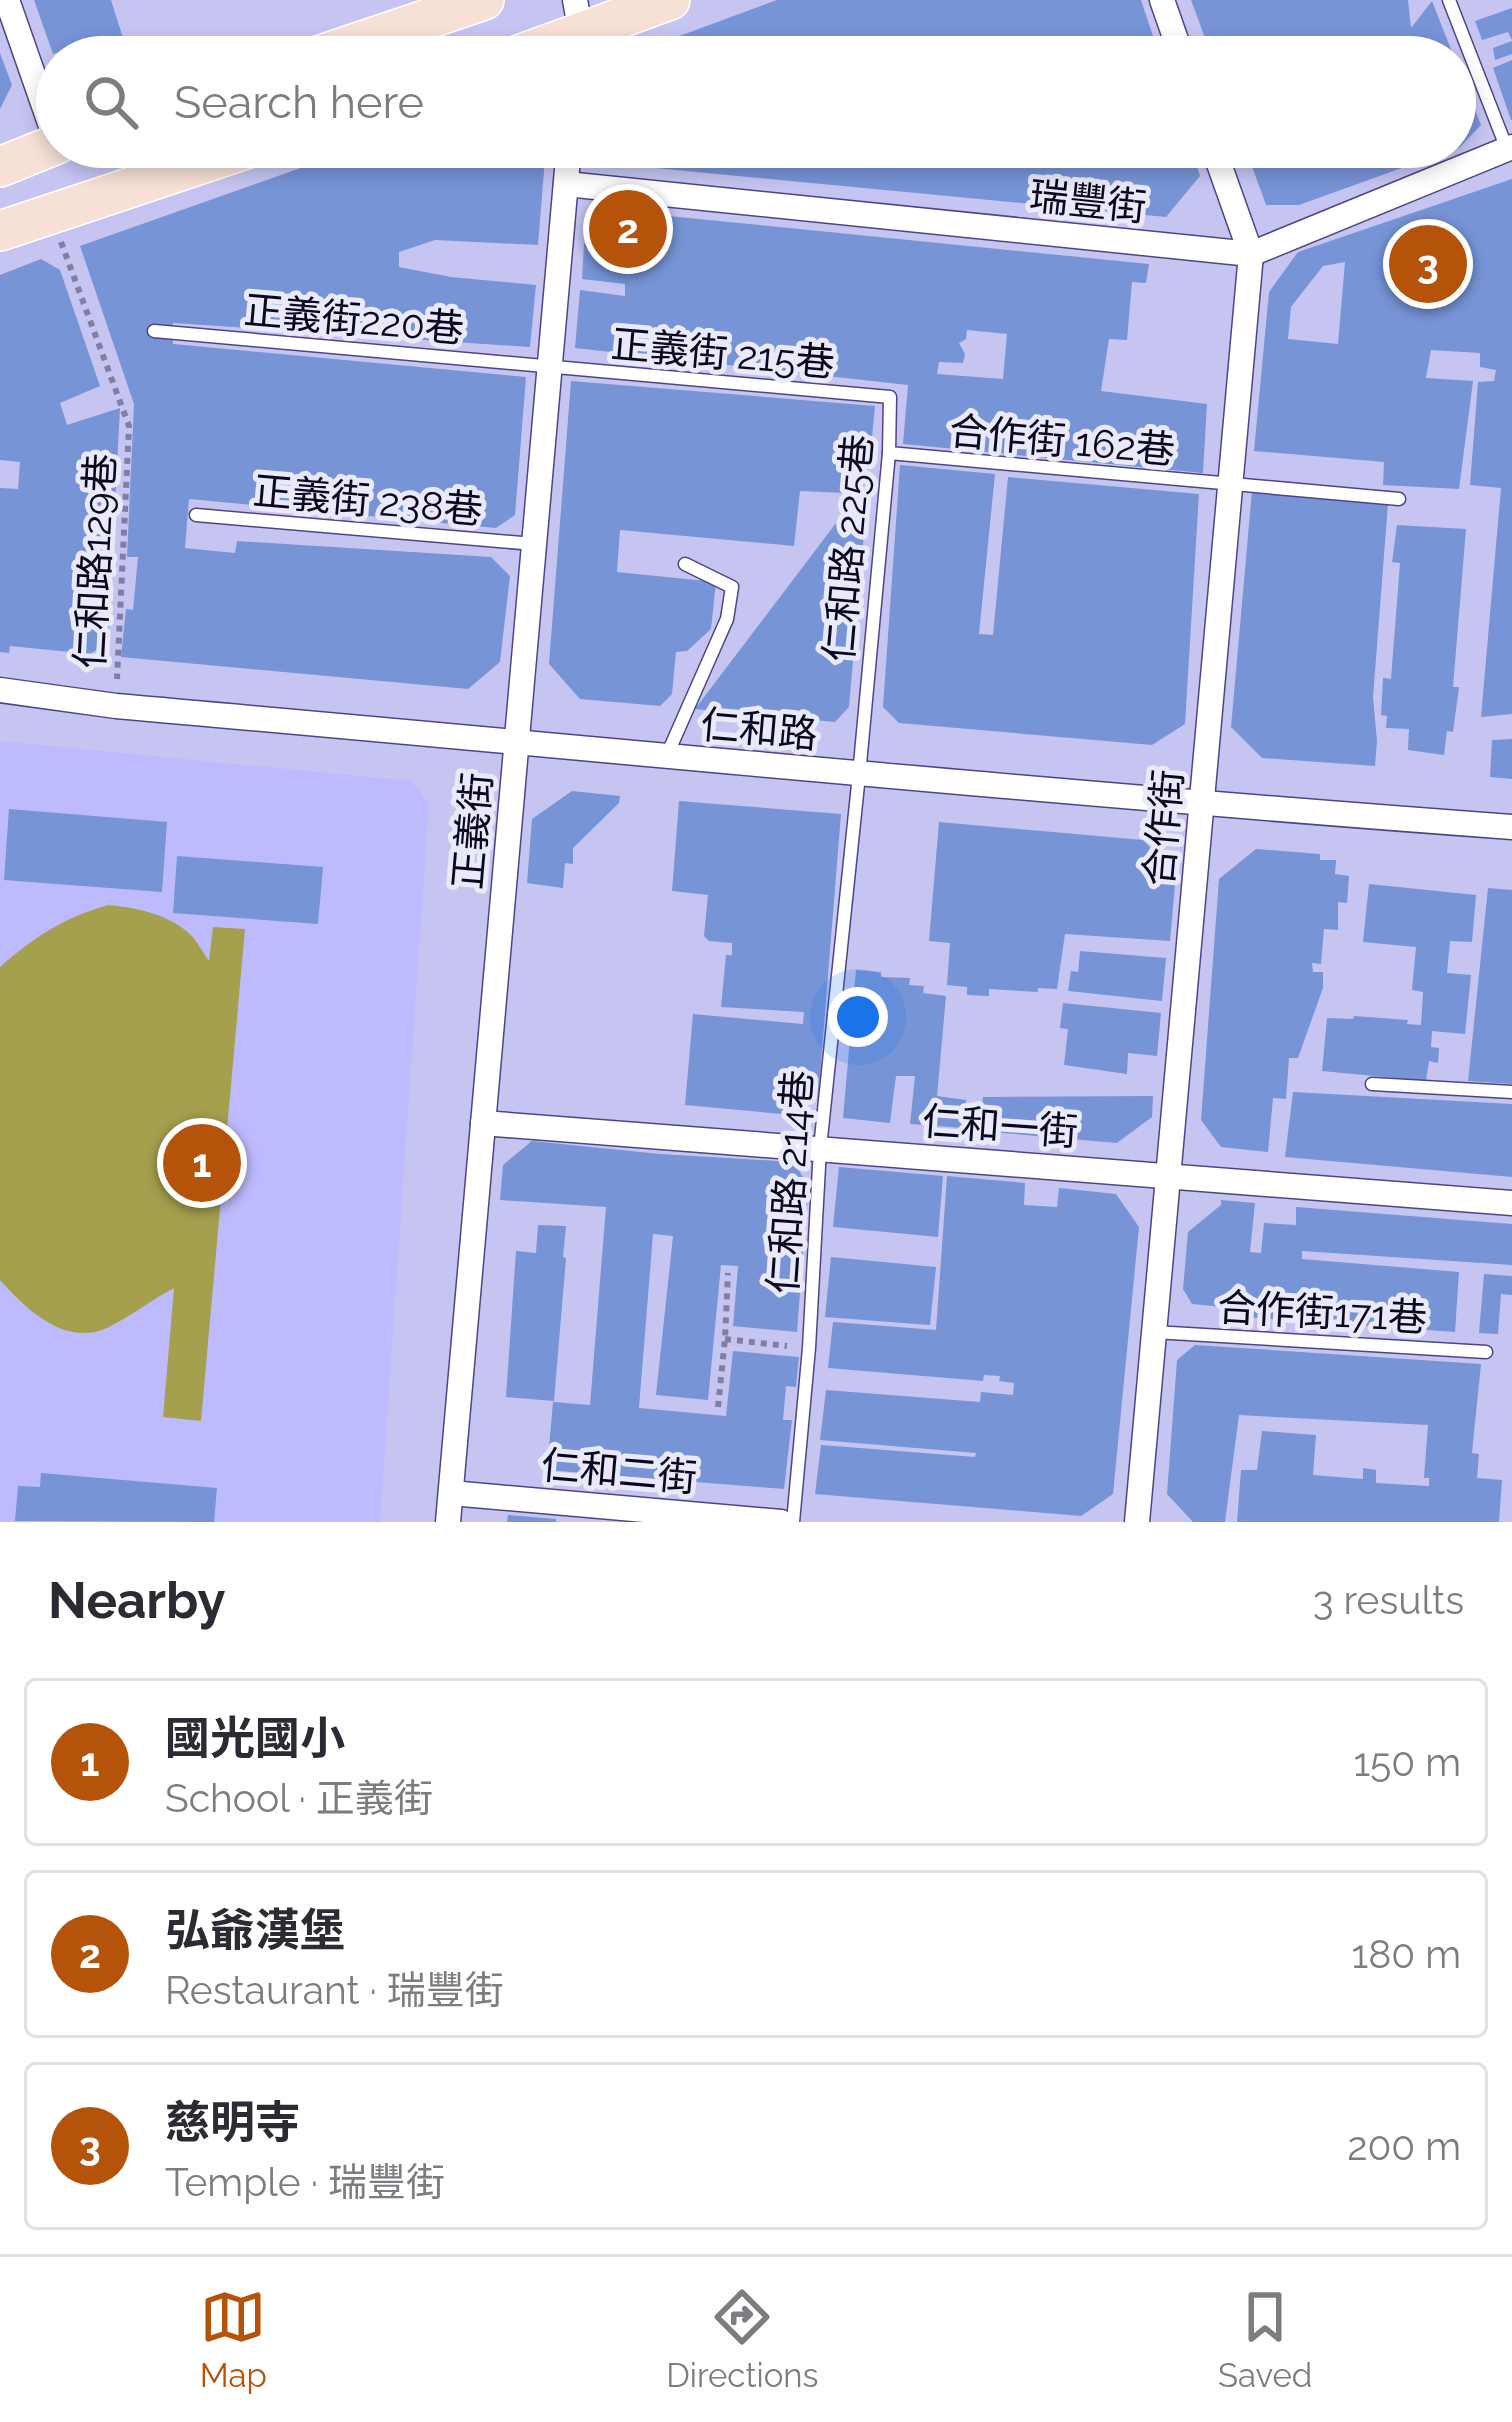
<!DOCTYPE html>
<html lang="en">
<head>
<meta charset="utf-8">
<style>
  :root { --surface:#fff; --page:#f2f2f3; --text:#2b2b33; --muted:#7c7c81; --line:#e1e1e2; --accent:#b45309 }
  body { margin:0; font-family:Raleway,"Noto Sans TC",sans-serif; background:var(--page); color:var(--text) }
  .you { position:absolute; left:858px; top:1017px; width:42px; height:42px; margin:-30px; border:9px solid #fff; border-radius:50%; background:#1a73e8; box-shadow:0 0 0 18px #1a73e833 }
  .badge { display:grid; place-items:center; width:78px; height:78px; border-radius:50%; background:var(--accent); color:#fff; font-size:39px; font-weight:700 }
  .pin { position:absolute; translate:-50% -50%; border:6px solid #fff; box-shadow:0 3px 12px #0006 }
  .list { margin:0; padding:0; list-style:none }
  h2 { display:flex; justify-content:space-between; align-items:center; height:156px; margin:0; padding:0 48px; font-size:51px }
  h2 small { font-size:39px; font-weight:400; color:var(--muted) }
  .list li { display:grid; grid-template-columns:78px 1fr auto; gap:36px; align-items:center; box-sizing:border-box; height:168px; margin:0 24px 24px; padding:0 24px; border:3px solid var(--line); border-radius:12px }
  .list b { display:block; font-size:45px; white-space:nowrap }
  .list p { margin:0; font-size:39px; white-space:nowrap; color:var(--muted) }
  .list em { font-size:39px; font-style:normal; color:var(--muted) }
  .icon { flex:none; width:66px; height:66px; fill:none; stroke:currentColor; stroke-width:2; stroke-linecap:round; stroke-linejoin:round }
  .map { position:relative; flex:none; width:1512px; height:1522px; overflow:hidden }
  .search { position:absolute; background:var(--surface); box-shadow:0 6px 18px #0003; left:36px; right:36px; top:36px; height:132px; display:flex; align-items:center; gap:30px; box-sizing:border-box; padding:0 42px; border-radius:66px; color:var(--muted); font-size:45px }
  .sheet { height:732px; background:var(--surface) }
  nav { display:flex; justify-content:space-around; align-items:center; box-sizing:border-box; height:168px; border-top:3px solid var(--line); background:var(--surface); font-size:33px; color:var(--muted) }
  nav a { display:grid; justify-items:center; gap:6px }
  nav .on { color:var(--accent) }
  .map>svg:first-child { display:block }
  .built { fill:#bdbbfd }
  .green { fill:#a5a04e }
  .building { fill:#7794d7; fill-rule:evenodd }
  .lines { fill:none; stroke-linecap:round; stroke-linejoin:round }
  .service-casing { stroke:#4c4687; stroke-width:15 }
  .minor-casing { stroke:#4c4687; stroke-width:27 }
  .primary-casing { stroke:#fff; stroke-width:42 }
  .path { stroke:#807ea3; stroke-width:6; stroke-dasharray:6 6; stroke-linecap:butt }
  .service { stroke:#fff; stroke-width:12 }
  .minor { stroke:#fff; stroke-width:24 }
  .primary { stroke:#f7e0d6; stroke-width:39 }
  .labels { text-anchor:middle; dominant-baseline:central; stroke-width:10; stroke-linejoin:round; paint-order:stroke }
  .street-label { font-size:39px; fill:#0a0720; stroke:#e9e9f9 }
</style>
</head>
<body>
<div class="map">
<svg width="1512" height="1522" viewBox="0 0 1512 1522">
  <rect width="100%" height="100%" fill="#c6c5f2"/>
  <!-- built -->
  <polygon class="built" points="0,741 411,781 429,804 380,1522 0,1522"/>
  <!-- green -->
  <path class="green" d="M108,905C137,908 170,914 192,936C198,943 204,954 209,961L213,927L245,929L201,1421L163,1417L174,1288C151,1300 130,1317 107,1328C65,1347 26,1309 0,1280V967C34,937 63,918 108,905Z"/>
  <!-- building -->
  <g class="building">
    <polygon points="34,0 111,0 129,57 64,57 61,51 53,54"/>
    <polygon points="777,0 1141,0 1160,57 623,57"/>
    <polygon points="1191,0 1408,0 1411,28 1432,1 1454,57 1212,57"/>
    <polygon points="1512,8 1512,40 1508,32 1482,40 1475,21"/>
    <polygon points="1512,41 1512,54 1495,60 1493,48"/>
    <polygon points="0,53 12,85 0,109"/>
    <polygon points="1512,60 1512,120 1511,120 1493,68"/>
    <polygon points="1455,61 1481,125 1460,147 1299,205 1266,205 1245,147 1455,147"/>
    <polygon points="360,147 546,147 538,245 435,240 399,252 399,267 451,277 536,285 530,347 173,323 173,344 526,377 515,515 496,528 189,499 185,548 235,553 237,541 491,557 510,576 500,662 468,689 121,657 126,609 133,610 138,557 127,557 134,404 80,246"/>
    <polygon points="609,147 1191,147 1200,176 1166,217 624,165"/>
    <path d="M1512,179V714L1481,717L1501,488L1470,485L1478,382L1494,381L1496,370L1480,367V353L1431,350L1426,378L1473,381L1459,489L1383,485L1384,462L1254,451L1269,292L1298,252ZM1345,262L1338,344L1288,339L1291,307L1323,266Z"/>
    <path d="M619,211L1149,264L1146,283L1132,282L1127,340L1109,339L1101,391L1207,404L1203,473L903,444L908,385L575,348L580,290L625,296V284L582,279L584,244ZM967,330L1007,334L1003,379L937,374L939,362L963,363L965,354L959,343L966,339Z"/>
    <polygon points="41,259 60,270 100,386 60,403 67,425 120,408 108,643 90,654 10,646 9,653 0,652 0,488 18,489 20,462 0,460 0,275"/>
    <polygon points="571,381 875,406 869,470 848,469 847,493 800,491 794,546 620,530 617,572 716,582 711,629 687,651 676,652 672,694 660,706 580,699 549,664"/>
    <polygon points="900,465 995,474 979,634 993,635 1008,477 1199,494 1185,724 1152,745 899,723 883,707"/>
    <polygon points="1252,491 1388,504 1373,697 1377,741 1375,766 1262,758 1231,727"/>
    <polygon points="855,498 867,498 849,707 835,722 695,709"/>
    <polygon points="1397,525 1466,529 1453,687 1459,687 1453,732 1447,731 1444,755 1408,750 1409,729 1386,728 1387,716 1381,715 1383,678 1391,679 1400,563 1392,562"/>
    <polygon points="1512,739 1512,779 1490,777 1492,740"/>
    <polygon points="572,791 620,796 619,803 573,848 573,864 565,863 563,888 527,883 532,819"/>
    <polygon points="679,801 841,814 818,1099 795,1097 793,1115 685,1105 693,1014 803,1024 804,1012 721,1007 726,955 732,955 732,943 709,941 704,936 708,895 672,891"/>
    <polygon points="9,809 167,822 162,892 4,880"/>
    <polygon points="939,822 1143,840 1176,874 1170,941 1065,934 1057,989 1038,988 1038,992 989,989 989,996 967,995 967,987 947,985 950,943 929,941"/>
    <polygon points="1256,849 1320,854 1320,860 1336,860 1335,874 1349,876 1347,903 1338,902 1338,930 1324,929 1321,964 1312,963 1313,972 1323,972 1323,988 1298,1058 1289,1058 1286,1099 1273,1098 1268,1152 1221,1147 1201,1120 1219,879"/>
    <polygon points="177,856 323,867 318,924 173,913"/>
    <polygon points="1369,884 1476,895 1472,942 1450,941 1447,973 1471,975 1465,1034 1432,1031 1431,1047 1439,1048 1438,1063 1429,1061 1426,1081 1322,1071 1327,1018 1353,1019 1354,1016 1408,1020 1407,1024 1421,1025 1423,992 1412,990 1416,947 1363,942"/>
    <polygon points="1488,888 1512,890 1512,1084 1468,1081"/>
    <polygon points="1080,951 1166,958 1162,1001 1068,991 1071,971 1078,972"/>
    <polygon points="856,970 881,972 881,977 910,978 909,985 924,986 923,993 946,996 937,1096 966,1100 963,1128 910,1124 915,1076 896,1076 890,1123 843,1118"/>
    <polygon points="1063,1003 1161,1013 1157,1056 1128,1053 1127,1074 1064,1065 1068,1029 1060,1028"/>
    <polygon points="1293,1092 1512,1104 1512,1177 1285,1157"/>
    <polygon points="1153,1096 1152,1117 1117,1143 980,1131 983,1097"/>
    <polygon points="532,1141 660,1154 794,1162 808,1186 797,1332 733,1326 738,1266 721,1265 708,1400 656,1395 673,1236 653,1234 639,1408 726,1416 733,1351 799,1357 796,1387 786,1386 783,1420 792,1420 784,1489 547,1470 553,1402 590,1405 606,1207 500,1200 503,1165"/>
    <polygon points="839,1167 943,1176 938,1237 833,1227"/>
    <polygon points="947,1176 1025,1183 1024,1205 1057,1207 1059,1188 1116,1194 1139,1227 1113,1494 1081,1516 815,1494 821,1445 975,1457 976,1453 820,1440 826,1390 980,1402 981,1392 1013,1395 1014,1383 999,1381 1000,1376 984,1375 983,1381 828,1368 833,1322 936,1330"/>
    <polygon points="1221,1200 1255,1203 1250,1252 1261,1253 1264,1223 1296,1225 1296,1207 1512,1224 1512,1265 1302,1251 1302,1259 1459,1272 1455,1332 1243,1317 1244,1309 1192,1304 1183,1289 1188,1232 1221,1205"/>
    <polygon points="538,1225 566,1226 563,1257 566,1258 554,1401 506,1397 516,1251 536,1253"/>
    <polygon points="831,1257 936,1267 930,1325 825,1317"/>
    <polygon points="1484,1274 1512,1276 1512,1295 1501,1294 1498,1334 1479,1333"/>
    <polygon points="1195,1345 1481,1364 1472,1453 1479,1454 1477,1478 1502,1480 1499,1522 1237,1522 1241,1470 1257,1470 1262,1431 1316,1435 1313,1475 1363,1479 1363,1468 1376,1470 1376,1483 1429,1486 1429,1478 1424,1478 1428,1425 1239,1415 1225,1522 1193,1522 1167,1494 1177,1360"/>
    <polygon points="41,1473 217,1488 214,1522 15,1521 18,1486 40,1487"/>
    <polygon points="508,1515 556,1519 556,1522 507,1522"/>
  </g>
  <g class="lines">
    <defs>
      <g id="service">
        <polyline points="1449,0 1507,149"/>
        <polyline points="154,331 890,397 889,453 859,775 820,1148 809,1348 793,1522"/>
        <polyline points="889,453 1399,499"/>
        <polyline points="196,515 533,544"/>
        <polyline points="667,755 727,619 732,587 685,564"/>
        <polyline points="1372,1084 1512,1092"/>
        <polyline points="1154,1332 1486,1352"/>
      </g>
      <g id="minor">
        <polyline points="7,0 57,143"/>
        <polyline points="575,0 581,33 578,57"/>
        <polyline points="1162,0 1182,57"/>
        <polyline points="566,184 1251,254 1512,147"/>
        <path d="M0,690L116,706C581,747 1046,793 1512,827"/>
        <polyline points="483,1123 1512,1203"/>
        <polyline points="451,1493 781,1522"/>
        <polyline points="448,1522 569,147"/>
        <polyline points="1137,1522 1251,254 1213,147"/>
      </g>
      <g id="primary">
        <polyline points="315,57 484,0"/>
        <polyline points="513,57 670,0"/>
        <polyline points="0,167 57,144"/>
        <polyline points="0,231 252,147"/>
      </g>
    </defs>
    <!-- service casing -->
    <use href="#service" class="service-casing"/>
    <!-- minor casing -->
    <use href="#minor" class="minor-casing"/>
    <!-- primary casing -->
    <use href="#primary" class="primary-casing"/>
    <!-- path -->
    <g class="path">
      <polyline points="61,242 129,426 117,679"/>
      <polyline points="725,1339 787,1346"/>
      <polyline points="718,1407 725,1339 728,1273"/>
    </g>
    <!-- service -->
    <use href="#service" class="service"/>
    <!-- minor -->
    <use href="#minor" class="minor"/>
    <!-- primary -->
    <use href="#primary" class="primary"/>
  </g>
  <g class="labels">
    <!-- street labels -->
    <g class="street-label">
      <text transform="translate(1088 201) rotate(6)">瑞豐街</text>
      <text transform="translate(354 319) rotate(5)">正義街220巷</text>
      <text transform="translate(723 353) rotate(5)">正義街 215巷</text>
      <text transform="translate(1062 440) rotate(5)">合作街 162巷</text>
      <text transform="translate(368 500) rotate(5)">正義街 238巷</text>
      <text transform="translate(848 548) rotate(-85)">仁和路 225巷</text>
      <text transform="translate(95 561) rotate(-87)">仁和路129巷</text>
      <text transform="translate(759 729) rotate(5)">仁和路</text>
      <text transform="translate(1163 828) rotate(-85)">合作街</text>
      <text transform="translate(472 831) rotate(-85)">正義街</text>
      <text transform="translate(1000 1126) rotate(4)">仁和一街</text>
      <text transform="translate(790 1182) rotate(-86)">仁和路 214巷</text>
      <text transform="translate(1322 1312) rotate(3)">合作街171巷</text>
      <text transform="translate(619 1471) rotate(5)">仁和二街</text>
    </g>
  </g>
</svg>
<div class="you"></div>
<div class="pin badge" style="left:202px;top:1163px">1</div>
<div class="pin badge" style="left:628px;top:229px">2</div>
<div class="pin badge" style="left:1428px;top:264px">3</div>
<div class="search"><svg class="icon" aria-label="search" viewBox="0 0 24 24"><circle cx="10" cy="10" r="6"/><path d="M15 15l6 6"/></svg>Search here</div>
</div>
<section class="sheet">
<h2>Nearby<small>3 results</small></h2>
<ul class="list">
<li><span class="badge">1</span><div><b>國光國小</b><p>School · 正義街</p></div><em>150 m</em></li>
<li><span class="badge">2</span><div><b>弘爺漢堡</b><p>Restaurant · 瑞豐街</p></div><em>180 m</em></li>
<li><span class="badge">3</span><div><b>慈明寺</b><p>Temple · 瑞豐街</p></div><em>200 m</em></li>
</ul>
</section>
<nav>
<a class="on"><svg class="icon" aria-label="map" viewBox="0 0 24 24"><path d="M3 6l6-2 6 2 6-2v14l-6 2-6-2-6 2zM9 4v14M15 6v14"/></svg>Map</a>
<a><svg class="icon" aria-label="directions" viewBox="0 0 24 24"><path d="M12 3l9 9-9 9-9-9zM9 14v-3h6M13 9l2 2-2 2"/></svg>Directions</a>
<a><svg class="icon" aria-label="saved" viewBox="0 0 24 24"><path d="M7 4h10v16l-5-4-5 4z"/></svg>Saved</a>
</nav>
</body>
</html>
